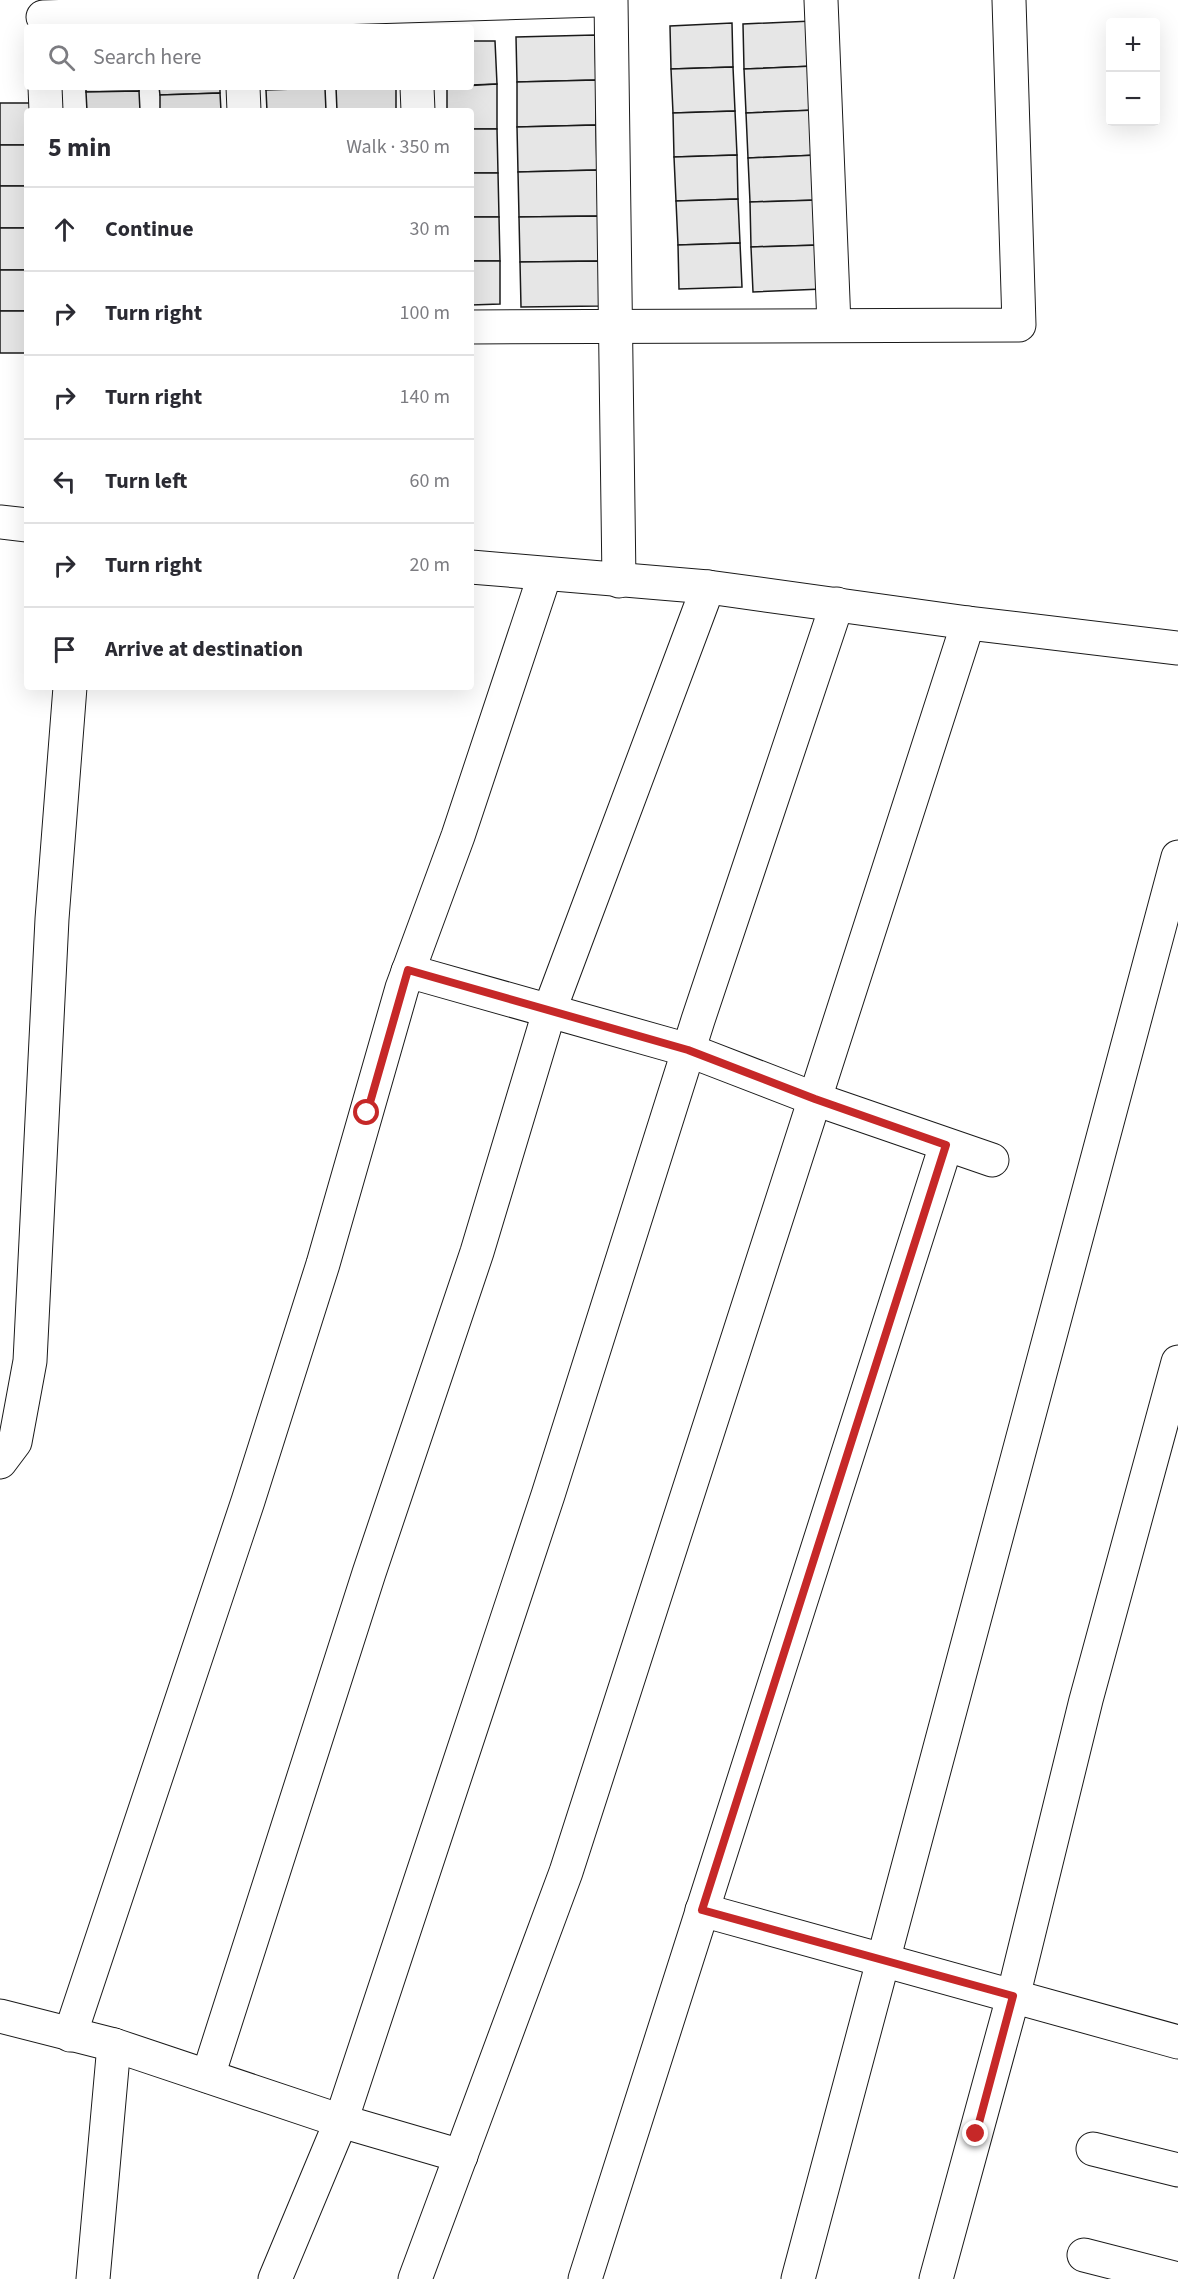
<!DOCTYPE html>
<html lang="en">
<head>
<meta charset="utf-8">
<style>
  :root { --surface:#fff; --page:#f2f2f3; --text:#2b2b33; --muted:#7c7c81; --line:#e1e1e2 }
  body { margin:0; font-family:"Source Sans 3",sans-serif; background:var(--page); color:var(--text) }
  .controls { position:absolute; right:18px; top:18px; display:grid; overflow:hidden; border-radius:6px; box-shadow:0 6px 24px #0002 }
  .controls button { width:54px; height:54px; display:grid; place-items:center; padding:0; border:0; border-bottom:2px solid var(--line); background:var(--surface); color:var(--text); font:30px sans-serif }
  .stop { position:absolute; width:18px; height:18px; margin:-14px; border:4px solid #c62828; border-radius:50%; background:#fff }
  .stop.end { background:#c62828; border-color:#fff; box-shadow:0 2px 6px #0008 }
  .list { margin:0; padding:0; list-style:none }
  h2 { display:flex; justify-content:space-between; align-items:center; height:78px; margin:0; padding:0 24px; font-size:26px }
  h2 small { font-size:20px; font-weight:400; color:var(--muted) }
  .list li { display:grid; grid-template-columns:39px 1fr auto; gap:18px; align-items:center; box-sizing:border-box; height:84px; padding:0 24px; border-top:2px solid var(--line) }
  .list b { display:block; font-size:22px; white-space:nowrap }
  .list em { font-size:20px; font-style:normal; color:var(--muted) }
  .icon { flex:none; width:33px; height:33px; fill:none; stroke:currentColor; stroke-width:2; stroke-linecap:round; stroke-linejoin:round }
  .map { position:relative; flex:none; width:1178px; height:2279px; overflow:hidden }
  .search { position:absolute; background:var(--surface); box-shadow:0 6px 24px #0002; left:24px; top:24px; width:450px; height:66px; display:flex; align-items:center; gap:15px; box-sizing:border-box; padding:0 21px; border-radius:6px; color:var(--muted); font-size:22px }
  .panel { position:absolute; background:var(--surface); box-shadow:0 6px 24px #0002; left:24px; top:108px; width:450px; height:582px; border-radius:6px }
  .map>svg:first-child { display:block }
  .building { fill:#e6e6e6; stroke:#1a1a1a; stroke-width:1.5 }
  .lines { fill:none; stroke-linecap:round; stroke-linejoin:round }
  .minor-casing { stroke:#1a1a1a; stroke-width:35 }
  .secondary-casing { stroke:#1a1a1a; stroke-width:35 }
  .minor { stroke:#fff; stroke-width:33 }
  .secondary { stroke:#fff; stroke-width:33 }
  .route { stroke:#c62828; stroke-width:8 }
</style>
</head>
<body>
<div class="map">
<svg width="1178" height="2279" viewBox="0 0 1178 2279">
  <rect width="100%" height="100%" fill="#fff"/>
  <!-- building -->
  <g class="building">
    <polygon points="812,21 814,66 744,69 743,24"/>
    <polygon points="732,23 733,67 671,69 670,26"/>
    <polygon points="595,35 596,80 517,82 516,37"/>
    <polygon points="471,41 495,41 497,84 471,85"/>
    <polygon points="814,66 815,110 746,113 744,69"/>
    <polygon points="733,67 735,111 673,113 671,69"/>
    <polygon points="596,80 596,125 517,127 517,82"/>
    <polygon points="497,84 497,129 471,129 471,111 447,111 447,87"/>
    <polygon points="86,87 139,87 139,91 86,92"/>
    <polygon points="159,87 220,87 220,93 160,95"/>
    <polygon points="266,87 325,87 325,88 266,90"/>
    <polygon points="336,87 396,87 396,111 337,111"/>
    <polygon points="325,88 326,111 267,111 266,90"/>
    <polygon points="139,91 140,111 87,111 86,92"/>
    <polygon points="220,93 221,111 160,111 160,95"/>
    <polygon points="0,103 34,103 34,111 27,111 27,145 0,145"/>
    <polygon points="815,110 817,155 748,158 746,113"/>
    <polygon points="735,111 737,155 674,157 673,113"/>
    <polygon points="596,125 597,170 518,172 517,127"/>
    <polygon points="471,129 497,129 498,173 471,173"/>
    <rect x="0" y="145" width="27" height="41"/>
    <polygon points="737,155 738,199 676,201 674,157"/>
    <polygon points="817,155 818,200 750,202 748,158"/>
    <polygon points="597,170 598,216 519,217 518,172"/>
    <polygon points="471,173 498,173 499,217 471,217"/>
    <rect x="0" y="186" width="27" height="42"/>
    <polygon points="738,199 740,243 678,245 676,201"/>
    <polygon points="818,200 820,245 751,247 750,202"/>
    <polygon points="598,216 599,261 520,262 519,217"/>
    <polygon points="471,217 499,217 500,261 471,261"/>
    <rect x="0" y="228" width="27" height="42"/>
    <polygon points="740,243 742,287 679,289 678,245"/>
    <polygon points="820,245 822,289 753,292 751,247"/>
    <polygon points="471,261 500,261 500,304 471,305"/>
    <polygon points="599,261 600,306 521,307 520,262"/>
    <rect x="0" y="270" width="27" height="41"/>
    <rect x="0" y="311" width="27" height="42"/>
  </g>
  <g class="lines">
    <defs>
      <g id="minor">
        <polyline points="611,0 619,581"/>
        <polyline points="821,0 834,325"/>
        <polyline points="43,17 598,0"/>
        <polyline points="45,87 46,111"/>
        <polyline points="243,87 244,111"/>
        <polyline points="417,87 418,111"/>
        <polyline points="471,327 1019,325 1009,0"/>
        <polyline points="408,971 688,1050 815,1099 992,1160"/>
        <polyline points="0,1462 15,1442 30,1361 52,919 70,687"/>
        <polyline points="702,1910 1178,2042"/>
        <polyline points="0,2016 114,2045 341,2121 461,2156"/>
        <polyline points="70,2035 248,1501 323,1264 402,988 458,836 545,574"/>
        <polyline points="208,2076 369,1573 477,1252 550,1009 708,587"/>
        <polyline points="1093,2149 1178,2170"/>
        <polyline points="1084,2255 1178,2279"/>
        <polyline points="93,2279 114,2045"/>
        <polyline points="275,2279 341,2121 548,1495 698,1020 837,604"/>
        <polyline points="415,2279 566,1872 968,623"/>
        <polyline points="585,2279 946,1145"/>
        <polyline points="798,2279 1178,857"/>
        <polyline points="936,2279 1013,1997 1086,1700 1178,1362"/>
      </g>
      <g id="secondary">
        <polyline points="0,522 27,525"/>
        <polyline points="471,567 708,587 968,623 1178,648"/>
      </g>
    </defs>
    <!-- minor casing -->
    <use href="#minor" class="minor-casing"/>
    <!-- secondary casing -->
    <use href="#secondary" class="secondary-casing"/>
    <!-- minor -->
    <use href="#minor" class="minor"/>
    <!-- secondary -->
    <use href="#secondary" class="secondary"/>
  </g>
  <g class="lines">
    <!-- route -->
    <polyline class="route" points="367,1113 408,970 688,1050 815,1099 946,1145 702,1910 1013,1996 976,2134"/>
  </g>
</svg>
<div class="controls">
<button>+</button>
<button>−</button>
</div>
<div class="stop" style="left:367px;top:1113px"></div>
<div class="stop end" style="left:976px;top:2134px"></div>
<div class="search"><svg class="icon" aria-label="search" viewBox="0 0 24 24"><circle cx="10" cy="10" r="6"/><path d="M15 15l6 6"/></svg>Search here</div>
<section class="panel">
<h2>5 min<small>Walk · 350 m</small></h2>
<ul class="list">
<li><svg class="icon" aria-label="ahead" viewBox="0 0 24 24"><path d="M12 20V5M6 11l6-6 6 6"/></svg><div><b>Continue</b></div><em>30 m</em></li>
<li><svg class="icon" aria-label="right" viewBox="0 0 24 24"><path d="M7 20v-9h11M14 6l5 5-5 5"/></svg><div><b>Turn right</b></div><em>100 m</em></li>
<li><svg class="icon" aria-label="right" viewBox="0 0 24 24"><path d="M7 20v-9h11M14 6l5 5-5 5"/></svg><div><b>Turn right</b></div><em>140 m</em></li>
<li><svg class="icon" aria-label="left" viewBox="0 0 24 24"><path d="M17 20v-9H6M10 6l-5 5 5 5"/></svg><div><b>Turn left</b></div><em>60 m</em></li>
<li><svg class="icon" aria-label="right" viewBox="0 0 24 24"><path d="M7 20v-9h11M14 6l5 5-5 5"/></svg><div><b>Turn right</b></div><em>20 m</em></li>
<li><svg class="icon" aria-label="arrive" viewBox="0 0 24 24"><path d="M6 21V4h12l-3 4 3 4H6"/></svg><div><b>Arrive at destination</b></div></li>
</ul>
</section>
</div>
</body>
</html>
